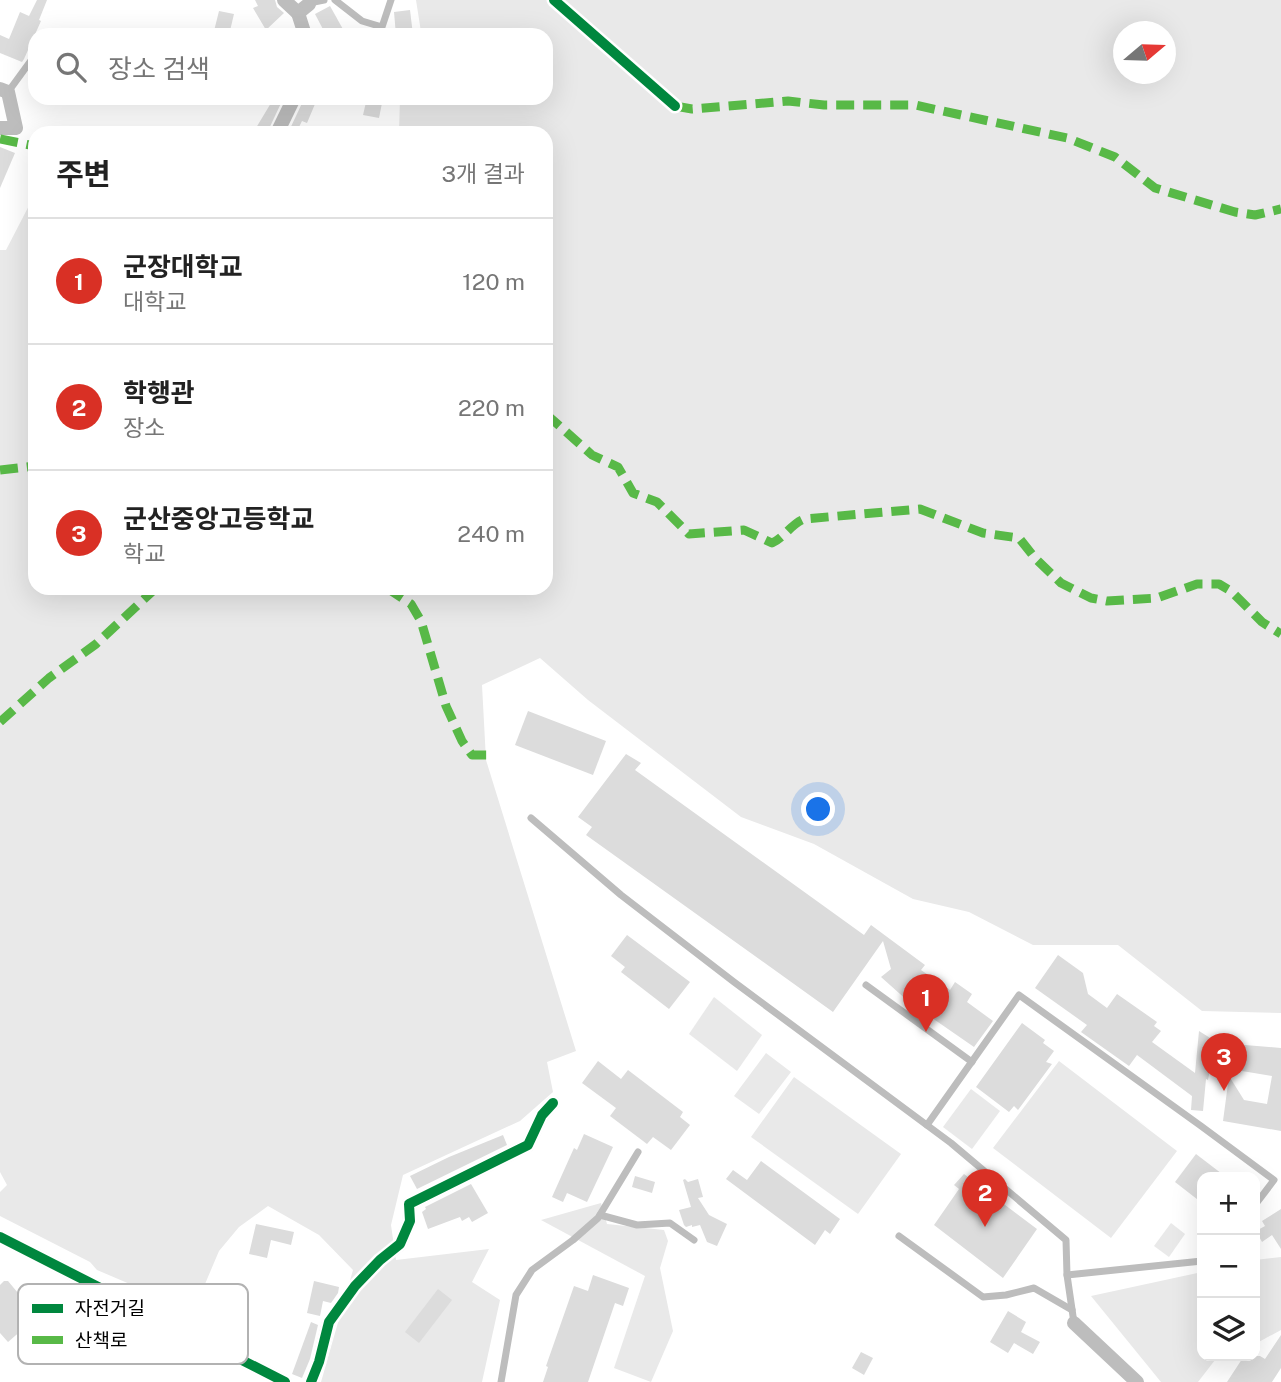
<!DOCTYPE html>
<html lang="ko">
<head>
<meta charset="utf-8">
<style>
  :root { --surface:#fff; --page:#f2f2f2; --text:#222; --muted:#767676; --line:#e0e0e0; --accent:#d93025 }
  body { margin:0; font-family:"Public Sans","Noto Sans KR",sans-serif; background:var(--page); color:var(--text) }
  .controls { position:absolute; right:21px; bottom:21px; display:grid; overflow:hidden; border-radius:14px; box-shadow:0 7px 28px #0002 }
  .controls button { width:63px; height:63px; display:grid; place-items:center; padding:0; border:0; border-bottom:2px solid var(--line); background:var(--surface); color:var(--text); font:35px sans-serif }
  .compass { position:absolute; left:1113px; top:21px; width:63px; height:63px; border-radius:50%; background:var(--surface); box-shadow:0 7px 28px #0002; rotate:71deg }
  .you { position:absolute; left:819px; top:810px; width:24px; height:24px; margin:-18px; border:5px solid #fff; border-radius:50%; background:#1a73e8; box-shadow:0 0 0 10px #1a73e833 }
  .badge { display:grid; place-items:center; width:46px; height:46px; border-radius:50%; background:var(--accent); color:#fff; font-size:23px; font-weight:700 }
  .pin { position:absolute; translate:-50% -58px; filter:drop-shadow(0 2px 4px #0008) }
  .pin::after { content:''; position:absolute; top:37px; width:24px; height:21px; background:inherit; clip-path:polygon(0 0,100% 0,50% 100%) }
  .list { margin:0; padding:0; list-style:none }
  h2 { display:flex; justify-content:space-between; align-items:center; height:91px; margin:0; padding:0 28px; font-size:30px }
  h2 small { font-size:23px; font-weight:400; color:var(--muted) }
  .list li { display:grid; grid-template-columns:46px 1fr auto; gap:21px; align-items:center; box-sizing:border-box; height:126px; padding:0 28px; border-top:2px solid var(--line) }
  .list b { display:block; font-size:26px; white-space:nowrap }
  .list p { margin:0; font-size:23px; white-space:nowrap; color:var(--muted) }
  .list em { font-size:23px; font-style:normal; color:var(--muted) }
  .icon { flex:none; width:38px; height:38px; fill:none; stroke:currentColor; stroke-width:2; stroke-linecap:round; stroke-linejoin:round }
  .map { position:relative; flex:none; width:1281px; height:1382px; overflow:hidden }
  .search { position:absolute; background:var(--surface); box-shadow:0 7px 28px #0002; left:28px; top:28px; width:525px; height:77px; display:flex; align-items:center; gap:18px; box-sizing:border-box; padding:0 24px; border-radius:21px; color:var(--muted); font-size:26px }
  .panel { position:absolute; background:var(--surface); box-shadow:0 7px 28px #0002; left:28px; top:126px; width:525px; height:469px; border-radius:21px }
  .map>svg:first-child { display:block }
  .green { fill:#e9e9e9; fill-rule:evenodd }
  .building { fill:#dcdcdc }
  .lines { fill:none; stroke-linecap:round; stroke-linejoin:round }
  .service { stroke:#bdbdbd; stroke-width:7 }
  .minor { stroke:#bdbdbd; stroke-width:14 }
  .quiet { stroke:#58b947; stroke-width:9; stroke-dasharray:18 9; stroke-linecap:butt }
  .cycleway-casing { stroke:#fff; stroke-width:15 }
  .cycleway { stroke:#00873e; stroke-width:10 }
  .key { fill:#fff; stroke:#b2b2b2; stroke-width:2 }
  .key-label { font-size:19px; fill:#000 }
</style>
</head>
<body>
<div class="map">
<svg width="1281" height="1382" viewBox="0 0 1281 1382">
  <rect width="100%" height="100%" fill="#fff"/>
  <!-- green -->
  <g class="green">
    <path d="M416,0H1281V1013L1202,1011L1118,945H1033L969,912L913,899L814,844L741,817L588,700L540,658L482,685L486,760L576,1051L547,1062L553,1092L520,1121L403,1175L391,1225L396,1260L489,1249L472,1282L500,1300L482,1382H321L353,1270L319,1235L268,1206L239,1227L219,1251L205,1284L179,1311L151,1293L97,1270L90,1262L0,1216V1192L7,1185L0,1172V250H6L35,194V588H546V133H399L400,98H546V35H419L421,32ZM1124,32H1166V74H1124Z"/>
    <polygon points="714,997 762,1035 737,1071 689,1034"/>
    <polygon points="766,1053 791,1072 759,1114 734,1096"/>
    <polygon points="1059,1061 1177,1151 1111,1238 993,1148"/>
    <polygon points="794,1077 901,1154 858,1214 751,1137"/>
    <polygon points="971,1089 1000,1111 972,1149 943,1127"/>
    <polygon points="601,1203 607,1224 664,1230 668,1241 660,1268 673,1331 651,1382 614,1368 645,1276 541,1220"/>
    <polygon points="1171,1223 1185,1234 1169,1257 1154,1246"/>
    <polygon points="1281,1257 1281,1330 1255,1344 1255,1260"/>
    <polygon points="1202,1272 1202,1356 1225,1356 1215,1360 1198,1382 1161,1382 1091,1296"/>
  </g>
  <!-- building -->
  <g class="building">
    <polygon points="37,0 47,0 39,20 41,21 24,59 22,62 0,53 0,35 9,39 20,12 29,16"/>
    <polygon points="255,0 275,0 277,7 284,13 266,30 253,8 258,6"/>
    <polygon points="330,6 344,31 336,35 326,35 315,14"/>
    <polygon points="410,10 413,35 396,35 394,12"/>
    <polygon points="219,11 234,14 229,35 213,35"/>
    <polygon points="274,98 282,101 267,133 253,133"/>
    <polygon points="367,98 383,98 379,118 363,115"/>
    <polygon points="304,99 315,104 307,123 302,121 296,133 288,133"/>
    <polygon points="0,147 15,153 0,188"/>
    <polygon points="528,711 606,741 593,775 515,745"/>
    <polygon points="626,754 641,763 635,770 864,935 871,925 925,965 921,970 950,990 955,982 972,994 967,1002 993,1021 974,1047 909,1002 881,977 891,969 883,941 833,1012 586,835 592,827 578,817"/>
    <polygon points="627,935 690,982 669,1009 621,972 625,967 611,956"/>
    <polygon points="1058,955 1083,973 1088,994 1107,1008 1117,994 1157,1022 1154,1026 1161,1031 1152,1042 1195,1073 1199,1031 1215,1041 1208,1080 1206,1079 1203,1111 1191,1110 1192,1096 1137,1055 1129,1066 1081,1032 1087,1025 1035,988"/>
    <polygon points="1022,1023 1045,1040 1043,1043 1054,1051 1046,1062 1052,1064 1018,1110 1014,1106 1009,1112 976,1087"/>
    <polygon points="1233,1044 1281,1048 1281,1131 1223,1121 1229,1076 1244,1100 1267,1104 1272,1076 1230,1069"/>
    <polygon points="598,1061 621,1079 628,1070 683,1112 680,1117 690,1125 671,1150 653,1137 647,1144 610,1116 616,1108 582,1083"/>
    <polygon points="584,1134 613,1147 587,1202 567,1193 563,1202 552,1197 574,1148 577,1150"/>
    <polygon points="503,1135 507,1145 417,1189 410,1176 449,1157"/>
    <polygon points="1196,1154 1226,1177 1202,1177 1202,1203 1175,1182"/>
    <polygon points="761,1161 840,1219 830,1234 825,1230 815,1245 726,1179 733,1170 747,1180"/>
    <polygon points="964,1174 1037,1229 1003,1278 934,1225 959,1189 954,1185"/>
    <polygon points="635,1176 655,1182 652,1193 632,1187"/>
    <polygon points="685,1179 688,1182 698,1179 703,1197 698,1198 709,1215 727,1224 717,1246 707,1242 700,1225 692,1227 692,1225 686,1227 684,1225 679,1210 691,1207 683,1180"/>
    <polygon points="471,1184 488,1213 472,1222 469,1217 462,1221 460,1217 428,1229 422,1212 426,1209 425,1207"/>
    <polygon points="1281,1209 1281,1249 1272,1235 1262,1242 1256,1231 1265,1226 1262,1221"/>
    <polygon points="256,1224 294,1232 291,1245 271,1240 267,1258 249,1254"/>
    <polygon points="593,1275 629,1288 623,1306 615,1303 588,1382 543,1382 548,1367 546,1366 574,1286 588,1291"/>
    <polygon points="4,1281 8,1281 28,1305 20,1312 30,1323 8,1342 0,1333 0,1285"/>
    <polygon points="314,1281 339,1287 338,1293 331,1303 323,1301 320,1316 307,1313"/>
    <polygon points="438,1289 452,1300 419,1343 405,1332"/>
    <polygon points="1008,1311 1026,1322 1021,1332 1040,1342 1033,1354 1014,1343 1008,1353 990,1342"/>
    <polygon points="311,1322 318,1325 310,1359 302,1378 292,1374"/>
    <polygon points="1281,1335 1281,1368 1272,1382 1227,1382 1244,1356 1260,1356 1265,1359"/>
    <polygon points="861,1352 873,1358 864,1375 852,1368"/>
  </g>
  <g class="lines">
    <!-- service -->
    <g class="service">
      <polyline points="335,0 362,21 382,27 391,0"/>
      <polyline points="309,3 324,0"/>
      <polyline points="8,92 35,55"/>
      <polyline points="531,818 621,895 734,982 951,1143 1066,1240 1067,1275 1074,1323"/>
      <polyline points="866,985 972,1062"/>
      <polyline points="927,1125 1019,995 1201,1126 1274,1180 1255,1205"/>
      <polyline points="600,1215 637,1225 670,1223 694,1240"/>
      <polyline points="899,1236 983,1297 1006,1295 1034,1288 1072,1310"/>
      <polyline points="1067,1275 1202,1261"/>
      <polyline points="501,1382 516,1295 532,1270 573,1240 598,1218 638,1152"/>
    </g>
    <!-- minor -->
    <g class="minor">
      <polyline points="284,0 298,13 309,4 310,0"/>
      <polyline points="554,0 675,106"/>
      <polyline points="298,13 305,35"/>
      <polyline points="0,89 8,92 16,128 0,128"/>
      <polyline points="277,133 294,98"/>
      <polyline points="0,1237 285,1382"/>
      <polyline points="1074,1323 1137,1382"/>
      <polyline points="311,1382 319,1362 329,1322 355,1286 380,1260 400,1244 410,1221 409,1204 528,1145 542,1115 553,1103"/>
    </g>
    <!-- quiet -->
    <g class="quiet">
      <polyline points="675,106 692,109 788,101 824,105 915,105 1067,138 1115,157 1155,188 1235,212 1255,215 1281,209"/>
      <polyline points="0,139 35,146"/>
      <path d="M546,414L592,455L618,467L633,493L657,502L689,534L744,530L772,543C785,537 791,524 804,519L920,509L983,533L1019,538L1035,558L1061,583L1091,598L1107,601L1157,598L1197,584H1219L1231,591L1262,622L1281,634"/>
      <polyline points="0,470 35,466"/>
      <polyline points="387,588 411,604 421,621 446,706 462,741 472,755 492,755"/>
      <polyline points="0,722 49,678 96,644 156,588"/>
    </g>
    <defs>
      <g id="cycleway">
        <polyline points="554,0 675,106"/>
        <polyline points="0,1237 285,1382"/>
        <polyline points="311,1382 319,1362 329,1322 355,1286 380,1260 400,1244 410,1221 409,1204 528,1145 542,1115 553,1103"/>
      </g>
    </defs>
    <!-- cycleway casing -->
    <use href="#cycleway" class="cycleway-casing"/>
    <!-- cycleway -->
    <use href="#cycleway" class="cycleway"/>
  </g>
  <!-- legend -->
  <rect x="18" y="1284" width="230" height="80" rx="10" class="key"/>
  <rect x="32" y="1304" width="31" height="9" fill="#00873e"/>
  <rect x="32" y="1336" width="31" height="8" fill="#58b947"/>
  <g class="key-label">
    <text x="75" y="1315">자전거길</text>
    <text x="75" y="1347">산책로</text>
  </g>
</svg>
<div class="controls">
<button>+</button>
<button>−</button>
<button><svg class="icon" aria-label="layers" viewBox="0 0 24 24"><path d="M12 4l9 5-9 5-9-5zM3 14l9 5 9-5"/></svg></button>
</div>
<svg class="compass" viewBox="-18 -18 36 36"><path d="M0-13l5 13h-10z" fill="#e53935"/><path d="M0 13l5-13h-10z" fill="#767676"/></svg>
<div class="you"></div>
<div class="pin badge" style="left:926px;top:1032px">1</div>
<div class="pin badge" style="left:985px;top:1227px">2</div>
<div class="pin badge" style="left:1224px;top:1091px">3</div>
<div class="search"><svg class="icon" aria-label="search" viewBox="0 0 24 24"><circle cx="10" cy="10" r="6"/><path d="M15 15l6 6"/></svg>장소 검색</div>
<section class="panel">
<h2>주변<small>3개 결과</small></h2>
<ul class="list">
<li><span class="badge">1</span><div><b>군장대학교</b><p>대학교</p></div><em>120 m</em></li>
<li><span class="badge">2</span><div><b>학행관</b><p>장소</p></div><em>220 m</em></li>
<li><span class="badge">3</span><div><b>군산중앙고등학교</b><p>학교</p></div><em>240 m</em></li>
</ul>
</section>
</div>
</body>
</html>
